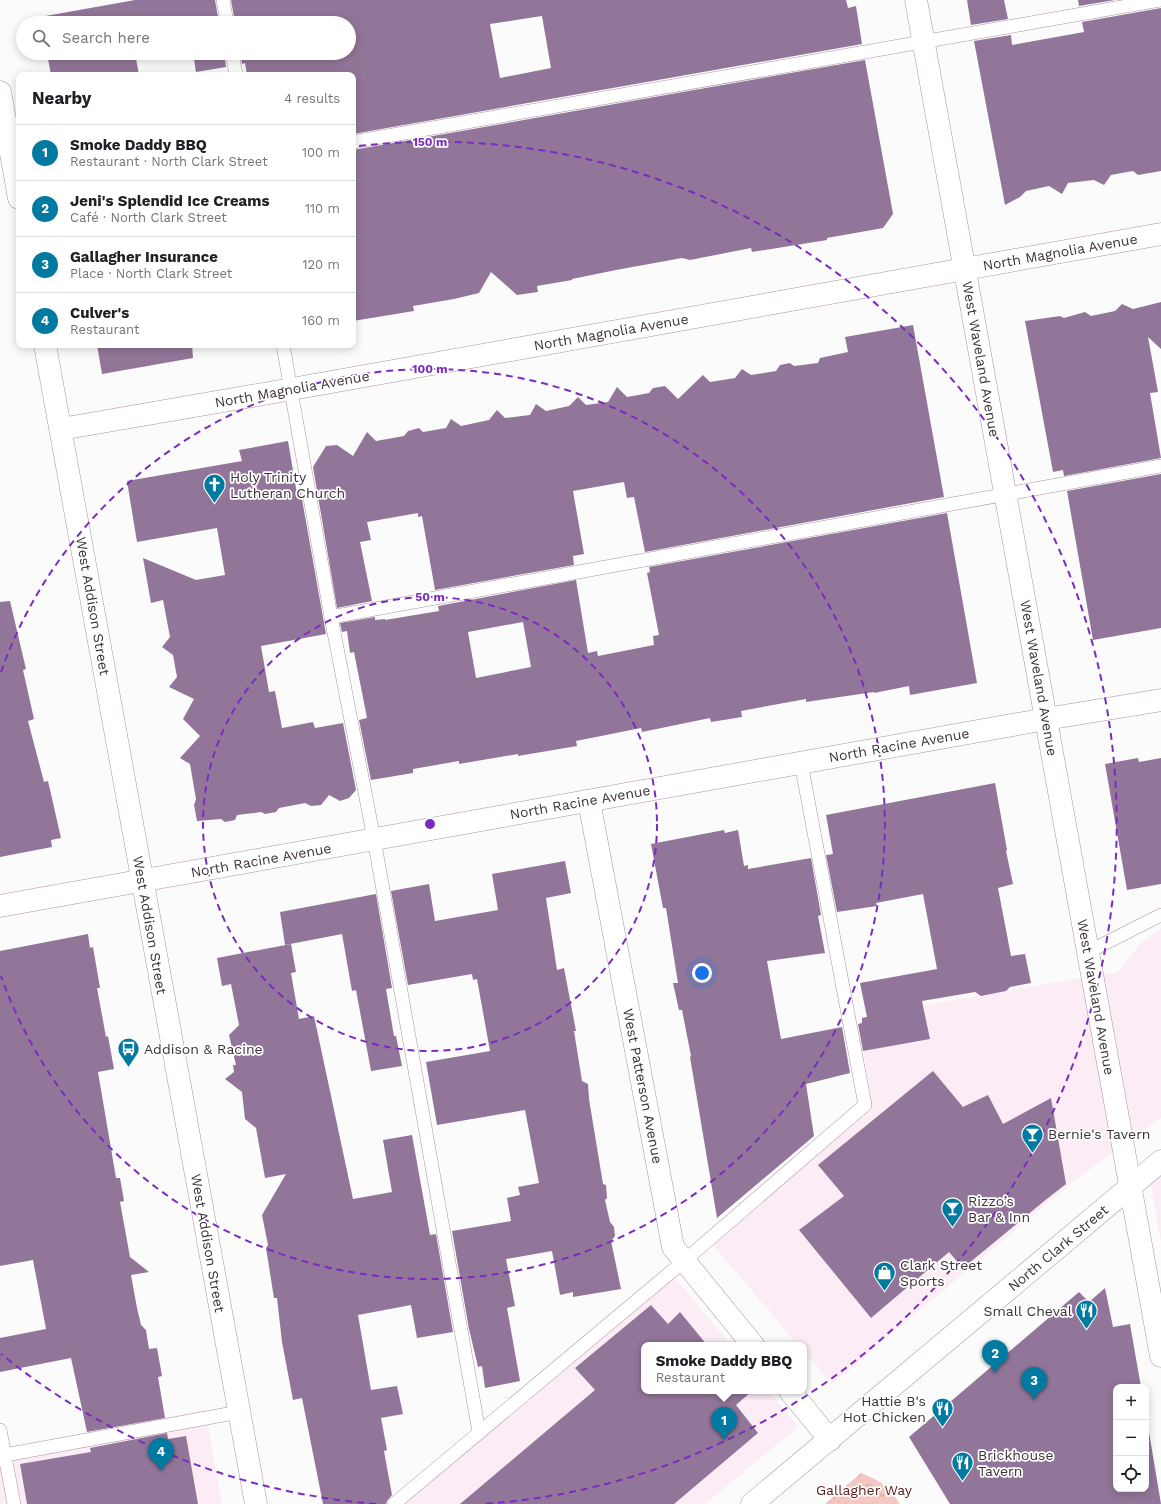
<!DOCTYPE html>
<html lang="en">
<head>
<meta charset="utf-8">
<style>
  :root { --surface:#fff; --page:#f2f2f2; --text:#202124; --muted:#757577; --line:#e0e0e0; --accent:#017aa2 }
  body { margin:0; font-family:"Work Sans",sans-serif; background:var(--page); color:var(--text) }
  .controls { position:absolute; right:12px; bottom:12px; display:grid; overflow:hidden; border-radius:8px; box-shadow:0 2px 10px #0003 }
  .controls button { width:36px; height:36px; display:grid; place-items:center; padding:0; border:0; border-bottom:1px solid var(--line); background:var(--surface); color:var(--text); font:20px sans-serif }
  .you { position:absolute; left:702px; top:973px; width:14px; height:14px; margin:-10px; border:3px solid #fff; border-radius:50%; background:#1a73e8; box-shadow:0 0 0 6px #1a73e833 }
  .badge { display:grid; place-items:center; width:26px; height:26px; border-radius:50%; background:var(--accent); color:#fff; font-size:13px; font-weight:700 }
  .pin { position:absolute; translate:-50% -33px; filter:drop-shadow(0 1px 2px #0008) }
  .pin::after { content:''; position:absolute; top:21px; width:14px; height:12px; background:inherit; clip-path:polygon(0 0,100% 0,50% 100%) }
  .popup { position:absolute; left:641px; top:1342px; width:166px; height:52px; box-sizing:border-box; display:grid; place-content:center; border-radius:8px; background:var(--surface); filter:drop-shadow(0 1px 3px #0005); font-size:13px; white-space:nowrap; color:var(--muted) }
  .popup b { font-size:15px; color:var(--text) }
  .popup::after { content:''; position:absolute; left:50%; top:100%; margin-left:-8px; border:8px solid transparent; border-top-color:var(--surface) }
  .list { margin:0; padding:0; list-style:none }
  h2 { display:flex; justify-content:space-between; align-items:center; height:52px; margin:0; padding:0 16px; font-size:17px }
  h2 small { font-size:13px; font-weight:400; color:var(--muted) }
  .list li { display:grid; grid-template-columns:26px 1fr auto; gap:12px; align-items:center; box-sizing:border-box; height:56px; padding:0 16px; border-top:1px solid var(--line) }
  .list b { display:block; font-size:15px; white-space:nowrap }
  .list p { margin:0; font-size:13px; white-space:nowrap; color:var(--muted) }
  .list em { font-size:13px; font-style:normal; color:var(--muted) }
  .icon { flex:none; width:22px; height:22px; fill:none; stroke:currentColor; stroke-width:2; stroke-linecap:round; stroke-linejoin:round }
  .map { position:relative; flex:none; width:1161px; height:1504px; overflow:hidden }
  .search { position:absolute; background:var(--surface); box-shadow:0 2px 10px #0003; left:16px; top:16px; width:340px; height:44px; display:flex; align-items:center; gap:10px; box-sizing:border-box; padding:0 14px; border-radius:22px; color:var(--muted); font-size:15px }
  .panel { position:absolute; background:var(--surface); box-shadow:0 2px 10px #0003; left:16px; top:72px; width:340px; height:276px; border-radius:8px }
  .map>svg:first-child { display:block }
  .built { fill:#fbecf5 }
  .grass { fill:url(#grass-tufts) }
  .garden { fill:url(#garden-dots) }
  .building { fill:#927699; fill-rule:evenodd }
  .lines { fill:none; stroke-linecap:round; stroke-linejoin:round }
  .service-casing { stroke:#ac92a2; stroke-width:14 }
  .minor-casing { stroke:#ac92a2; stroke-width:23 }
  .tertiary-casing { stroke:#ac92a2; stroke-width:23 }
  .secondary-casing { stroke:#ac92a2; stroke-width:23 }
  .service { stroke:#fff; stroke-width:13 }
  .minor { stroke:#fff; stroke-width:22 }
  .tertiary { stroke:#fff; stroke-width:22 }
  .secondary { stroke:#fff; stroke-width:22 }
  .ring { fill:none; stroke:#7b2cbf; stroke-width:2; stroke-dasharray:7 5 }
  .labels { text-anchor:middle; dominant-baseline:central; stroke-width:3.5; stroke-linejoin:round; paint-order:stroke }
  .street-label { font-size:14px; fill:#3c3138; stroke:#fff }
  .poi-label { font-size:14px; fill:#3c3138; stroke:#fff; text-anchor:start }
  .park-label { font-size:14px; fill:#591c19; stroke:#fff }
  .centre { fill:#7b2cbf; stroke:#fff; stroke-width:2 }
  .ring-label { font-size:12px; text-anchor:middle; font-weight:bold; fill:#7b2cbf; stroke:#fff; stroke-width:3.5; stroke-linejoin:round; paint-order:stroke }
</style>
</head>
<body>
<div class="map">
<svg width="1161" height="1504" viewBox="0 0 1161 1504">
  <defs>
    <pattern id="grass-tufts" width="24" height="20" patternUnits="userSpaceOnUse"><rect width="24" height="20" fill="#f4c7c2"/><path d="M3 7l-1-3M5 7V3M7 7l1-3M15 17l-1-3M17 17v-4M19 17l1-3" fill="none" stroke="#d2aba7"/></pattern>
    <pattern id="garden-dots" width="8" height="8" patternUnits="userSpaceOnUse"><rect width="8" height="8" fill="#f4c7c2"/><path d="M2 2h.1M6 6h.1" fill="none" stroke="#d2aba7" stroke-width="1.8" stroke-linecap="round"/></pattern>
  </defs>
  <rect width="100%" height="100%" fill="#fbfbfb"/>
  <!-- built -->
  <g class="built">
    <polygon points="1161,928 1161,1118 1071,1183 832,1384 804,1352 804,1345 798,1345 712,1244 872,1106 863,1051 930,1038 924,1005 1117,972 1140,944"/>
    <polygon points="1161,1170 1161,1242 1150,1180"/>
    <polygon points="666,1267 731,1345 644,1345 644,1391 769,1391 798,1427 705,1504 385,1504"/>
    <polygon points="205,1410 222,1504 0,1504 0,1452"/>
  </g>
  <!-- grass -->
  <path class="grass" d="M861,1473C878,1479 890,1488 900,1504H825Z"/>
  <!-- garden -->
  <polygon class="garden" points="844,1489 851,1497 843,1504 840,1504 837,1501 834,1504 825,1504"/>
  <!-- building -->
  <g class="building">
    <polygon points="135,0 215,0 219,23 41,23 40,17"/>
    <path d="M231,0H846L848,8L856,6L862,44L353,134V75H247L245,63L242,64L240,53H349V23H235ZM542,16L551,68L500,78L490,24Z"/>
    <polygon points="967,0 1004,0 1008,19 971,25"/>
    <polygon points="1078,0 1115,0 1079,6"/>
    <polygon points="1161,8 1161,171 1138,175 1133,171 1111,175 1104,185 1094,180 1068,183 1062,194 1049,186 1026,191 1020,197 1005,205 974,41 1011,35 1012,45 1084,32 1082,22"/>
    <polygon points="47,53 135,53 139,75 51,75"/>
    <polygon points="193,53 224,53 226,67 196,72"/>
    <polygon points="865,60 893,214 883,228 827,238 827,240 752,252 751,248 690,260 682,258 616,270 572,279 572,280 537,286 538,292 517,295 491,272 479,293 454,299 413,306 414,311 353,321 353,150"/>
    <polygon points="1161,302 1161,349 1148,337 1158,392 1150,393 1161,458 1064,476 1063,470 1053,472 1025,321 1060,316 1064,318 1085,312 1091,316 1115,311 1122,304 1133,309"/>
    <polygon points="913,325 944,497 645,552 634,497 627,498 624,482 573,491 584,554 573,556 574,565 435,590 422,516 418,517 418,513 367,522 371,540 360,542 372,601 337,608 313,467 326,446 337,445 353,456 367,432 376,441 404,436 408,431 419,428 423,432 446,428 451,419 461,426 489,420 497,410 505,418 530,415 536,404 546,411 569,406 578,397 586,405 608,402 617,387 627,397 649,393 653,388 665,386 678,399 703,375 710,382 735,378 742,369 751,375 776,371 780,365 790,363 794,366 818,363 820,358 848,352 845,337"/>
    <polygon points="97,345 192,345 193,358 102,374"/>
    <polygon points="288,441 297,494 300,488 326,634 261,646 269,692 275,691 282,728 313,722 315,728 343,723 356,790 349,798 340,801 329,795 321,805 311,806 305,803 279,808 276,812 265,814 261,812 237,815 235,820 225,822 221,819 197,821 194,805 196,799 190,764 180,758 200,736 183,719 194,699 169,687 177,677 173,655 162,647 170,637 163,600 151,603 143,558 196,580 225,575 217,528 137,542 127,481 242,461 239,450"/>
    <polygon points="1161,474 1161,628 1093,640 1067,491"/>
    <path d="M947,513L977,683L910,695L909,686L874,693V692L806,702V699L741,711L742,717L711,722L710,718L642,732L641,728L576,741L577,746L518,756V754L459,764V761L413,769V773L371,780L359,720L367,718L354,652L350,653L347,631L342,632L340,623L375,617V620L385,619V620L439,611L438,606L576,580L588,653L597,651L598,656L654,645L653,636L659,635L647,573L650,572L649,567ZM523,622L531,667L476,678L468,632Z"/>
    <polygon points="10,601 26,669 23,670 34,719 28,721 44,782 48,781 61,838 51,840 52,847 0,857 0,602"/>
    <polygon points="1138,758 1139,762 1161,758 1161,884 1127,890 1105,764"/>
    <polygon points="995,783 1007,850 1006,851 1013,884 998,888 1011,956 1025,954 1031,983 1010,987 1006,991 981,996 975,992 922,1001 930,1039 863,1051 858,1024 862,1023 862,1018 867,1017 860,983 937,969 923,894 876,903 877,906 837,912 826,855 833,854 826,815"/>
    <polygon points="724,830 725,833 738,830 744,866 748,865 748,869 811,858 821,915 818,916 825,953 767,961 781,1039 842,1027 850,1073 806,1084 814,1136 717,1218 690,1057 691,1056 682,1010 679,1010 673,983 678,983 666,908 663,908 651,844"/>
    <polygon points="565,861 571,893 546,898 557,970 564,968 576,1031 574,1031 582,1081 588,1084 589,1099 603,1184 606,1185 607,1198 605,1200 610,1222 614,1227 615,1236 611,1241 621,1289 573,1297 573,1292 560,1295 552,1251 506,1259 515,1306 507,1308 520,1381 485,1388 482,1366 478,1367 469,1329 452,1231 511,1221 507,1198 520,1195 518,1187 539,1183 525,1110 437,1125 426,1062 490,1051 477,979 473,980 472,974 408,985 391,891 429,884 435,921 498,910 492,874"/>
    <polygon points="376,894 392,988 386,989 394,1036 396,1036 402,1066 371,1071 356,990 352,991 342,934 285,945 280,912"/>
    <polygon points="88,934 90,948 93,947 100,988 97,988 106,1037 108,1036 114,1069 98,1072 116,1178 120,1178 124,1201 120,1202 130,1257 149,1272 131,1275 137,1308 141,1325 146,1330 149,1349 157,1348 162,1376 158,1377 165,1418 87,1432 71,1358 0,1372 0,1338 46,1329 33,1260 0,1266 0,951"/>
    <polygon points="291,944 296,972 291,973 299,1019 314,1016 353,1199 392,1192 383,1140 412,1135 430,1235 436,1234 453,1332 417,1338 411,1305 358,1315 371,1390 397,1386 403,1414 381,1418 387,1450 384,1451 392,1495 387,1501 386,1504 323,1504 302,1398 293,1400 282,1342 277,1298 274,1298 266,1248 268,1245 262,1215 286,1174 265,1178 256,1128 245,1119 242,1092 225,1079 234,1072 233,1065 236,1065 229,1035 239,1025 231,984 222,986 217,958"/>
    <polygon points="933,1071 963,1107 988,1095 1003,1124 1051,1098 1066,1184 1043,1202 963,1268 949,1252 871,1318 799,1230 844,1196 818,1165"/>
    <polygon points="1105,1288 1113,1327 1130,1324 1141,1387 1116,1387 1116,1489 1146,1489 1146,1414 1161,1504 950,1504 909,1437 1079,1292 1089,1302"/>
    <polygon points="651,1305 668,1324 680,1312 707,1345 644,1345 644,1391 752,1391 736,1405 758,1433 674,1504 460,1504 595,1390 575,1368"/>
    <polygon points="167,1433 168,1439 186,1436 198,1504 27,1504 20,1464 91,1452 90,1448"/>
  </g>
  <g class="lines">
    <defs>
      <g id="service">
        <polyline points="223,0 227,23"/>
        <polyline points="232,53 236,75"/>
        <polyline points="353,142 1161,0"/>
        <polyline points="283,345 331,617 374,839 479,1432"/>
        <polyline points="331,617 1161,466"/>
        <polyline points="1088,952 1161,915"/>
        <polyline points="0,1430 14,1504"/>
        <polyline points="5,1455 239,1412"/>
        <polyline points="394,1504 684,1261 865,1105 801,763"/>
      </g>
      <g id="minor">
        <polyline points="916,0 1161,1356"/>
        <polyline points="61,429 292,389 1161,234"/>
        <polyline points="589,801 673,1247 753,1345"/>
        <polyline points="790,1391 830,1440"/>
      </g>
      <g id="tertiary">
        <polyline points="0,92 19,198"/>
        <polyline points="45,345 256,1504"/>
        <polyline points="0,906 1046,719 1161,700"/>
      </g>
      <polyline id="secondary" points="752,1504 1161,1161"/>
    </defs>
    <!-- service casing -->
    <use href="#service" class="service-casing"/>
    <!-- minor casing -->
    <use href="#minor" class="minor-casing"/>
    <!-- tertiary casing -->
    <use href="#tertiary" class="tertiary-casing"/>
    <!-- secondary casing -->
    <use href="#secondary" class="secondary-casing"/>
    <!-- service -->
    <use href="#service" class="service"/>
    <!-- minor -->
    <use href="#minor" class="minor"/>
    <!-- tertiary -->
    <use href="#tertiary" class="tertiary"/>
    <!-- secondary -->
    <use href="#secondary" class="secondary"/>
  </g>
  <!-- distance rings -->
  <g class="ring">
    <circle cx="430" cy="824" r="227"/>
    <path d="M1 672A455 455 0 1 1 1 976"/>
    <path d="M376 1504A682 682 0 0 1 1 1354M359 146A682 682 0 1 1 484 1504"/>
  </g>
  <!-- icons -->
  <defs>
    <symbol id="church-pin" viewBox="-11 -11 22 30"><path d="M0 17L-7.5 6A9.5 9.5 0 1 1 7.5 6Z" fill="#017aa2" stroke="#fff"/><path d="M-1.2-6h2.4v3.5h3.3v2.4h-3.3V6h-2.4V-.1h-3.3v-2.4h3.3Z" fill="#fff"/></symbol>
    <symbol id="bus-pin" viewBox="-11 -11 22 30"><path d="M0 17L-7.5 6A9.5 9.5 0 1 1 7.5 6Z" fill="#017aa2" stroke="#fff"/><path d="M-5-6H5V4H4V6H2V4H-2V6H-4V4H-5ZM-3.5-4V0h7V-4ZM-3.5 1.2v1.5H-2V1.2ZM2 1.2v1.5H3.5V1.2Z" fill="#fff"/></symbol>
    <symbol id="bar-pin" viewBox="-11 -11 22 30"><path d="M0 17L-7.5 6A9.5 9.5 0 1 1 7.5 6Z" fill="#017aa2" stroke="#fff"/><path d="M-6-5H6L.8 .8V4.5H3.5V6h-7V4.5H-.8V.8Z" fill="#fff"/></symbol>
    <symbol id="shop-pin" viewBox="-11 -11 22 30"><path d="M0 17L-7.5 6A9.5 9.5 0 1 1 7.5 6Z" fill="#017aa2" stroke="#fff"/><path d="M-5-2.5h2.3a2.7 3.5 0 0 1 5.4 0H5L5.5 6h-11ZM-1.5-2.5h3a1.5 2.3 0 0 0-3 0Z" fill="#fff"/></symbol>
    <symbol id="restaurant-pin" viewBox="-11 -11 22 30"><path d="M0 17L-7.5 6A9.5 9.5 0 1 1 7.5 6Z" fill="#017aa2" stroke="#fff"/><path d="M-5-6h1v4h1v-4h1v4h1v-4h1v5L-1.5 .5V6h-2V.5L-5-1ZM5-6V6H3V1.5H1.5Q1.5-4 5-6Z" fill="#fff"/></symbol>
  </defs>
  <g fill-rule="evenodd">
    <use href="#church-pin" x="202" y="472" width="25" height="34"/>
    <use href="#bus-pin" x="116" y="1036" width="25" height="34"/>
    <use href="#bar-pin" x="1020" y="1122" width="25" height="34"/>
    <use href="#bar-pin" x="940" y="1196" width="25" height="34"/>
    <use href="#shop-pin" x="872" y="1260" width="25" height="34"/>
    <use href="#restaurant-pin" x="1074" y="1298" width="25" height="34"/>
    <use href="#restaurant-pin" x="930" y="1396" width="25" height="34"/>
    <use href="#restaurant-pin" x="950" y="1450" width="25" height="34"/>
  </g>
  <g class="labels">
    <!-- street labels -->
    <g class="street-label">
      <text transform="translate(1060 252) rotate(-10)">North Magnolia Avenue</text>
      <text transform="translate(611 332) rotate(-10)">North Magnolia Avenue</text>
      <text transform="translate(981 359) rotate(80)">West Waveland Avenue</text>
      <text transform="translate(292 389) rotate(-10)">North Magnolia Avenue</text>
      <text transform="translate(93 606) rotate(80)">West Addison Street</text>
      <text transform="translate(1039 678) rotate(80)">West Waveland Avenue</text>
      <text transform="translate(899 745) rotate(-10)">North Racine Avenue</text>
      <text transform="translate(580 802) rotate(-10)">North Racine Avenue</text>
      <text transform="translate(261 860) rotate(-10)">North Racine Avenue</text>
      <text transform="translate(150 925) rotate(80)">West Addison Street</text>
      <text transform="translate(1096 997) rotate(80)">West Waveland Avenue</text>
      <text transform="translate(643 1086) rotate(79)">West Patterson Avenue</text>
      <text transform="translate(208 1243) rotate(80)">West Addison Street</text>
      <text transform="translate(1058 1248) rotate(-40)">North Clark Street</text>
    </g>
    <!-- poi labels -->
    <g class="poi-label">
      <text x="230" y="477">Holy Trinity<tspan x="230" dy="16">Lutheran Church</tspan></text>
      <text x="144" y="1049">Addison &amp; Racine</text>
      <text x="1048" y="1134">Bernie's Tavern</text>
      <text x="968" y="1201">Rizzo’s<tspan x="968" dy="16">Bar &amp; Inn</tspan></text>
      <text x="900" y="1265">Clark Street<tspan x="900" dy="16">Sports</tspan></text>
      <text x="1072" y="1311" text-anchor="end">Small Cheval</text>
      <text x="926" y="1401" text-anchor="end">Hattie B's<tspan x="926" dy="16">Hot Chicken</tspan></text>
      <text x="978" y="1455">Brickhouse<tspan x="978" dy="16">Tavern</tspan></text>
    </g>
    <!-- park labels -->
    <g class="park-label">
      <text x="864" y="1490">Gallagher Way</text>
    </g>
  </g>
  <circle cx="430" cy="824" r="6" class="centre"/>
  <g class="ring-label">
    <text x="430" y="146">150 m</text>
    <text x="430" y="373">100 m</text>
    <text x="430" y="601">50 m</text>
  </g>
</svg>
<div class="controls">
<button>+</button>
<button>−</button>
<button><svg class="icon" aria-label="locate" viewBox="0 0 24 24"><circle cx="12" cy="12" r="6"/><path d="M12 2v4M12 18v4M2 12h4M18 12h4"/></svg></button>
</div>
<div class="you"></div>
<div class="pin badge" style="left:724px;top:1440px">1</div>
<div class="popup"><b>Smoke Daddy BBQ</b>Restaurant</div>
<div class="pin badge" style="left:995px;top:1373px">2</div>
<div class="pin badge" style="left:1034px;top:1400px">3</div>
<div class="pin badge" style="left:161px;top:1471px">4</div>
<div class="search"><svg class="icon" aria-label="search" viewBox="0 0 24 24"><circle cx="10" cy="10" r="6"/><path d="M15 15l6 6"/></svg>Search here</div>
<section class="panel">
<h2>Nearby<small>4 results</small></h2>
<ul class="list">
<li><span class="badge">1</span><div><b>Smoke Daddy BBQ</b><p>Restaurant · North Clark Street</p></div><em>100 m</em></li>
<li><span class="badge">2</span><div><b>Jeni's Splendid Ice Creams</b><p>Café · North Clark Street</p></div><em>110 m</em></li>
<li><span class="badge">3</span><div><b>Gallagher Insurance</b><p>Place · North Clark Street</p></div><em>120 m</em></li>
<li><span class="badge">4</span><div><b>Culver's</b><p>Restaurant</p></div><em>160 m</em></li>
</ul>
</section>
</div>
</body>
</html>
